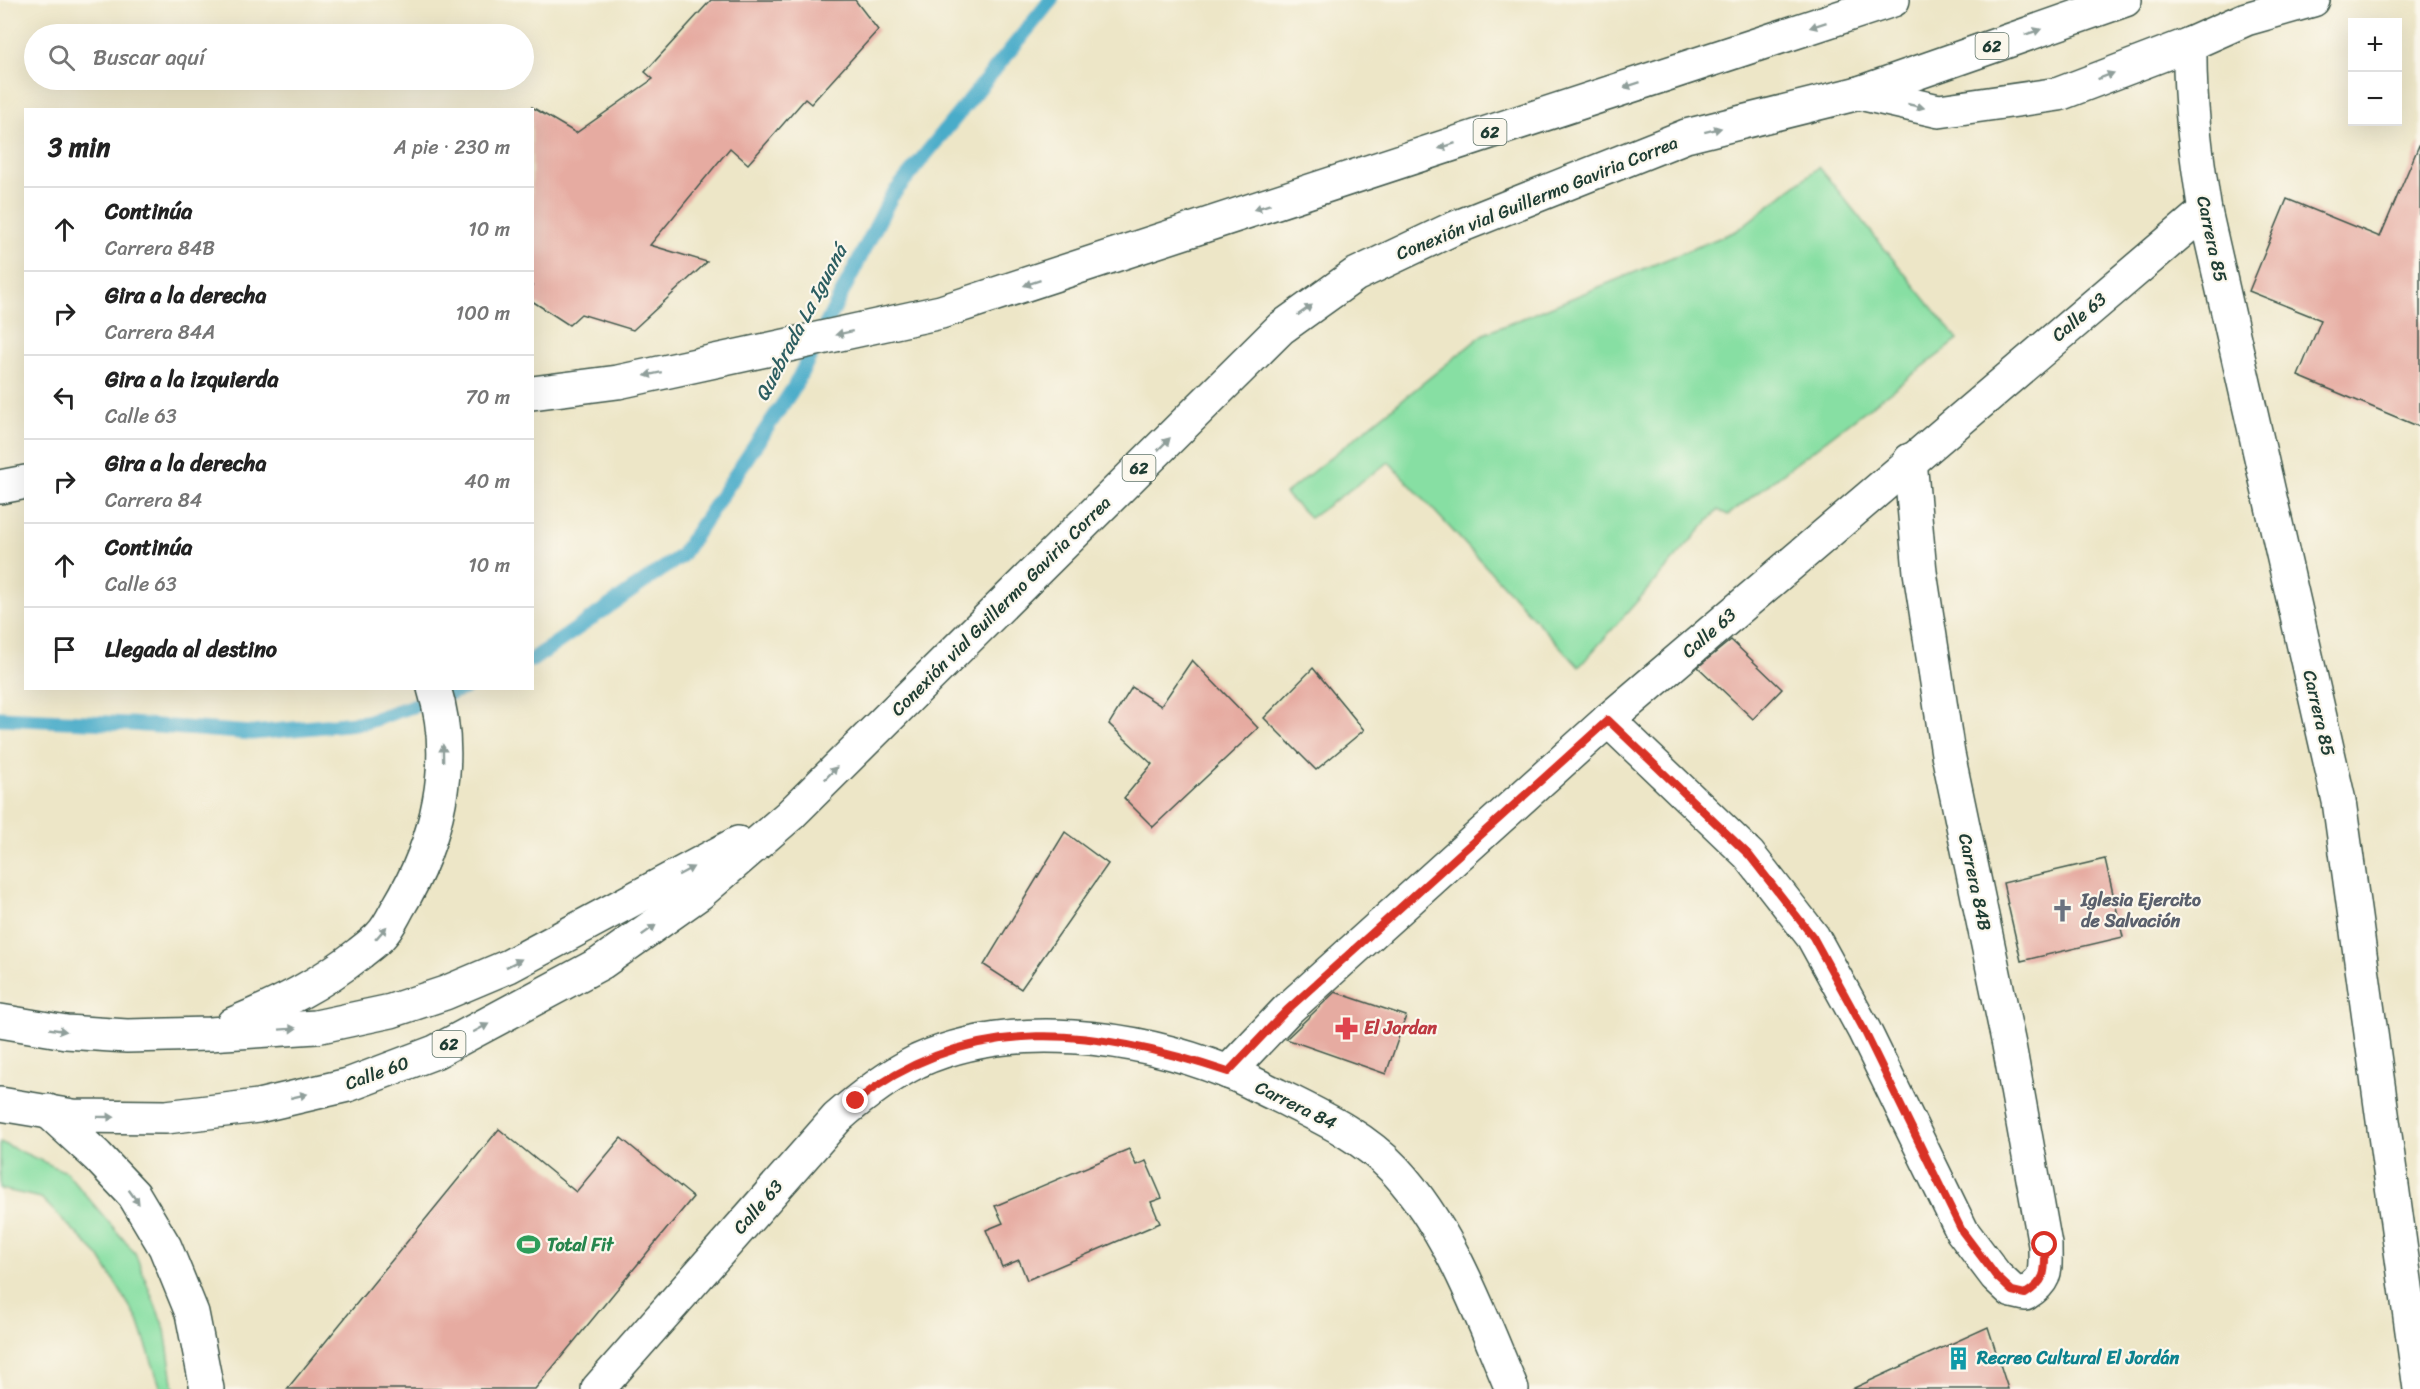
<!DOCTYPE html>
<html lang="es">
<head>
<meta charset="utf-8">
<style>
  :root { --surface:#fff; --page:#f2f2f2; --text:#222; --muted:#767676; --line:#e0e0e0 }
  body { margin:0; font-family:Sriracha,sans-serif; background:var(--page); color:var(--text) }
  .controls { position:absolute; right:18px; top:18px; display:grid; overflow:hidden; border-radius:0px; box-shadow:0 6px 24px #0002 }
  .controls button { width:54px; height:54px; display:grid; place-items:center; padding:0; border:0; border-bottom:2px solid var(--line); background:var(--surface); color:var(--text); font:30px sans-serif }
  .stop { position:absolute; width:18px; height:18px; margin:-14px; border:4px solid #d93025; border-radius:50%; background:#fff }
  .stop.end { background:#d93025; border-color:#fff; box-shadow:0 2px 6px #0008 }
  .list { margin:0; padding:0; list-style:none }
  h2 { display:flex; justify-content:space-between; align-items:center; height:78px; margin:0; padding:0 24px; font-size:26px }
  h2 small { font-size:20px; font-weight:400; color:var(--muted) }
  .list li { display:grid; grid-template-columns:39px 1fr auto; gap:18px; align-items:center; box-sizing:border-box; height:84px; padding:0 24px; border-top:2px solid var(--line) }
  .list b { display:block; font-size:22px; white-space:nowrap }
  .list p { margin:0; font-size:20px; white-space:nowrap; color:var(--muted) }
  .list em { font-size:20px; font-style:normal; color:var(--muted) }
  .icon { flex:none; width:33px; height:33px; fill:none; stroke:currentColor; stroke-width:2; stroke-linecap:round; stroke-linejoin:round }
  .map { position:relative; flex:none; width:2420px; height:1389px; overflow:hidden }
  .search { position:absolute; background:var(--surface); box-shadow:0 6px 24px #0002; left:24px; top:24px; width:510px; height:66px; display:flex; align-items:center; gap:15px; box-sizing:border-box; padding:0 21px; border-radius:33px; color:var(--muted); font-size:22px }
  .panel { position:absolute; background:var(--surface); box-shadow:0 6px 24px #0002; left:24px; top:108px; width:510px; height:582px; border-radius:0px }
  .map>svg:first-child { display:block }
  .green { fill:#87dfa3; stroke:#538e6c; stroke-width:1.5 }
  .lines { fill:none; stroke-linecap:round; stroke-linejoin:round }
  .stream { stroke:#49acc9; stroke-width:15 }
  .building { fill:#e6aba1 }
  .street-casing { stroke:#3e564a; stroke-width:36 }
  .secondary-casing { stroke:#3e564a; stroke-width:36 }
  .highway-casing { stroke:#3e564a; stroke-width:36 }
  .street { stroke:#fff; stroke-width:33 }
  .secondary { stroke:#fff; stroke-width:33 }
  .highway { stroke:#fff; stroke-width:33 }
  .oneway { fill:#8f9e9a }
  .route { stroke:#d93025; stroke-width:8 }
  .labels { text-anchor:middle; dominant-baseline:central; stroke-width:4.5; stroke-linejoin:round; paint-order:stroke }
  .shield { fill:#fbf7ec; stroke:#61756b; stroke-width:1.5 }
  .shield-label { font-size:16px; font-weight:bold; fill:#1f3d34 }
  .street-label { font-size:18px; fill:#1f3d34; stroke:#fbf7ec }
  .worship-label { font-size:18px; font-weight:bold; fill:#5b616d; stroke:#fbf7ec; text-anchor:start }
  .health-label { font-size:18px; font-weight:bold; fill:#be3a42; stroke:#fbf7ec; text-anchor:start }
  .leisure-label { font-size:18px; font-weight:bold; fill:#27864d; stroke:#fbf7ec; text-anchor:start }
  .culture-label { font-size:18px; font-weight:bold; fill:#0d838f; stroke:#fbf7ec; text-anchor:start }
  .water-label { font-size:20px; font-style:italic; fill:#2c5e61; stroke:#fbf7ec }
</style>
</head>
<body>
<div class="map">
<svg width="2420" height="1389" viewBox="0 0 2420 1389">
  <rect width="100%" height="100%" fill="#fbf7ec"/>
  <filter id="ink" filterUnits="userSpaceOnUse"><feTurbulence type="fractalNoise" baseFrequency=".0167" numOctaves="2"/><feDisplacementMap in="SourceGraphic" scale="12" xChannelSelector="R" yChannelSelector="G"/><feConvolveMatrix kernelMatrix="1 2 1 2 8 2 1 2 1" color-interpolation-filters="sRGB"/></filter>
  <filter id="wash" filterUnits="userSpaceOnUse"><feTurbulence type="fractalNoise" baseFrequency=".008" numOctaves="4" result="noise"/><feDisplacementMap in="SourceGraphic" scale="24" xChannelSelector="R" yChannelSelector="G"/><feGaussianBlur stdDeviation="1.35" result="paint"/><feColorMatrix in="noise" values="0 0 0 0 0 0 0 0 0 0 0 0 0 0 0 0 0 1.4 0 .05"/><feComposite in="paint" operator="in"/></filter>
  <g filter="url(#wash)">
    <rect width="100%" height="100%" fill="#ede6c7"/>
    <!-- green -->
    <g class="green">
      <polygon points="1819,167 1958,340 1728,515 1718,510 1579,667 1389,462 1310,518 1285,494 1484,334 1736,231"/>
      <polygon points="0,1142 66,1172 135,1253 165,1330 174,1389 161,1389 138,1320 99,1256 41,1198 0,1189"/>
    </g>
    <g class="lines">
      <!-- stream -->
      <g class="stream">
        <polyline points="532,660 681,556 793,389 891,197 1051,0"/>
        <polyline points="0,718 131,724 252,733 366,722 465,688"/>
      </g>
    </g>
    <g id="blocks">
      <!-- building -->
      <g class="building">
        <polygon points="711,0 855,0 878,30 811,104 805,99 748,164 730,148 650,245 707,262 633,330 581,314 569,325 532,301 532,107 576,133 653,79 645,72"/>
        <polygon points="2420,143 2420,427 2298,376 2321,320 2249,291 2287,199 2380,237"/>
        <polygon points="1731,640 1782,689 1753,719 1698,667"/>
        <polygon points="1192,660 1258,728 1153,827 1124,798 1152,764 1109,724 1132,687 1161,706"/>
        <polygon points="1313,668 1364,730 1316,770 1264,718"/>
        <polygon points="1065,832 1108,864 1021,989 984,965"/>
        <polygon points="2105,859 2123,937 2021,961 2003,883"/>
        <polygon points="1335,992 1406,1016 1386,1074 1286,1039"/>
        <polygon points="499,1129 576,1192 621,1138 693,1197 535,1389 287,1389"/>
        <polygon points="1129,1149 1136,1165 1146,1161 1162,1198 1151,1202 1160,1223 1027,1280 1019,1260 1002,1267 986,1230 1003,1223 995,1206"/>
        <polygon points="1988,1327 2008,1389 1852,1389"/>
      </g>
    </g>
  </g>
  <g filter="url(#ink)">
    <use href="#blocks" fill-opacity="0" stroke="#3e564a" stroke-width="1.5"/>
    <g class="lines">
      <defs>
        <g id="street">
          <path d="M2190,44C2189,101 2196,154 2205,211L2339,801L2420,1389"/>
          <polyline points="1859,93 1939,111 2059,94 2190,44 2246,19 2313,0"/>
          <path d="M1608,720L1749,855L1813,937L1864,1030L1962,1231L1996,1276L2012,1291L2025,1294C2048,1280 2045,1271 2045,1245L2009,1045L1948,754L1920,572L1910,460"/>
          <polyline points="1228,1072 1287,1010 1608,720 2205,211"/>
        </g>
        <path id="secondary" d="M598,1389L837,1118C862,1096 888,1076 918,1061C1011,1019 1136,1035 1228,1072C1245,1078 1261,1088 1277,1095C1319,1116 1362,1135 1395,1170C1451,1231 1480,1314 1512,1389"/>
        <g id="highway">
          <polyline points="532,393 618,382 941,312 1893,0"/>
          <polyline points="0,487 26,482"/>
          <polyline points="0,1021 66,1032 127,1036 209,1034 316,1027 391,1011 445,993 509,966 738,843"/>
          <path d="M233,1024C279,1005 321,984 360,953C367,947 375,942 381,935C388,928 393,917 398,908C437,844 457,761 434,688"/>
          <polyline points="0,1104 73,1116 166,1117 258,1106 348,1085 435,1052 601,963 700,893 790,815 1281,328 1355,275 1450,230 1686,136 1859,93 2125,0"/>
          <polyline points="48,1111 97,1156 134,1195 165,1247 192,1313 207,1389"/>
        </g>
      </defs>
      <!-- street casing -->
      <use href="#street" class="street-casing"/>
      <!-- secondary casing -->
      <use href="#secondary" class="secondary-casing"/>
      <!-- highway casing -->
      <use href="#highway" class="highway-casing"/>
      <!-- street -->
      <use href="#street" class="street"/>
      <!-- secondary -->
      <use href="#secondary" class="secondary"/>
      <!-- highway -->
      <use href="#highway" class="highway"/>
    </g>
    <!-- one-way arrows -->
    <defs><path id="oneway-solid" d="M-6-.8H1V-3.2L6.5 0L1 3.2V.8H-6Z" transform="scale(1.5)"/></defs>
    <g class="oneway">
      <use href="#oneway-solid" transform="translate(1818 25) rotate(162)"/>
      <use href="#oneway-solid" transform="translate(2033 32) rotate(-19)"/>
      <use href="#oneway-solid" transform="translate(2106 76) rotate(-21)"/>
      <use href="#oneway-solid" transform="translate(1632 85) rotate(162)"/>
      <use href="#oneway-solid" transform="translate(1916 106) rotate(13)"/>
      <use href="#oneway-solid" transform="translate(1713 130) rotate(-14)"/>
      <use href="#oneway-solid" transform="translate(1447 146) rotate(162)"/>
      <use href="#oneway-solid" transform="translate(1262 207) rotate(162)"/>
      <use href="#oneway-solid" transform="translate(1032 283) rotate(162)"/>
      <use href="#oneway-solid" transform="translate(1305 310) rotate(-35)"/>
      <use href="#oneway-solid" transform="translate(844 333) rotate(168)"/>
      <use href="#oneway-solid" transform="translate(653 374) rotate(168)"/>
      <use href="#oneway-solid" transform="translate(1164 444) rotate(-45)"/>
      <use href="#oneway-solid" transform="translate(443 753) rotate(-91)"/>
      <use href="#oneway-solid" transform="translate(831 773) rotate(-46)"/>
      <use href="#oneway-solid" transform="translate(686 871) rotate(-28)"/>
      <use href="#oneway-solid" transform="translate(649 930) rotate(-35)"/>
      <use href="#oneway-solid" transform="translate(381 933) rotate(-49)"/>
      <use href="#oneway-solid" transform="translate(514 963) rotate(-27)"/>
      <use href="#oneway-solid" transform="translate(481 1028) rotate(-28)"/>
      <use href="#oneway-solid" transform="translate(288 1029) rotate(-4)"/>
      <use href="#oneway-solid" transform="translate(58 1030) rotate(9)"/>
      <use href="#oneway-solid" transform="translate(299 1096) rotate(-13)"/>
      <use href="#oneway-solid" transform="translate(106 1117) rotate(1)"/>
      <use href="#oneway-solid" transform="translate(134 1197) rotate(54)"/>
    </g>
  </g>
  <g class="lines" filter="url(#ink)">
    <!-- route -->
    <path class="route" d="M856,1101C972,1011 1098,1028 1228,1072L1287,1010L1608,720L1749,855L1813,937L1864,1030L1962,1231L1996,1276L2012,1291L2025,1294C2048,1280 2045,1270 2045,1245"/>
  </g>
  <!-- icons -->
  <defs>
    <symbol id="church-bare" viewBox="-9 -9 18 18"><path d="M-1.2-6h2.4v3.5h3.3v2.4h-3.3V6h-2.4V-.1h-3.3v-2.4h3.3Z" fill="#6b7280" stroke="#fbf7ec" stroke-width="2.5" paint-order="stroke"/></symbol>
    <symbol id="pharmacy-bare" viewBox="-9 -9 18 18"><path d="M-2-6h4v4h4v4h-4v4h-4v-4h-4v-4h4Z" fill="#e0444e" stroke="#fbf7ec" stroke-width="2.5" paint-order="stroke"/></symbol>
    <symbol id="stadium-bare" viewBox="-9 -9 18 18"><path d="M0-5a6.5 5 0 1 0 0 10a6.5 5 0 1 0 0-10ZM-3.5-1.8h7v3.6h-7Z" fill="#2e9e5b" stroke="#fbf7ec" stroke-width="2.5" paint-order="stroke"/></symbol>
    <symbol id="building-bare" viewBox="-9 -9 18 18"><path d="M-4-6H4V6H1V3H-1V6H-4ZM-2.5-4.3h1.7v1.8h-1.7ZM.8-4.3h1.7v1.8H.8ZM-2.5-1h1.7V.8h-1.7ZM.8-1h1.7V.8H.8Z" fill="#0f9aa8" stroke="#fbf7ec" stroke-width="2.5" paint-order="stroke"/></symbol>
  </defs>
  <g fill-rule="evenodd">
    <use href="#church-bare" x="2046" y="894" width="33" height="33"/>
    <use href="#pharmacy-bare" x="1330" y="1012" width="33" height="33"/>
    <use href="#stadium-bare" x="512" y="1228" width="33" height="33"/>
    <use href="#building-bare" x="1942" y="1342" width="33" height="33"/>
  </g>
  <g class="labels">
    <!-- shield labels -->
    <g class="shield">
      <rect x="1975.5" y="33" width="33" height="26" rx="4.5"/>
      <rect x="1473.5" y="119" width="33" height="26" rx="4.5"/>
      <rect x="1122.5" y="455" width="33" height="26" rx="4.5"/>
      <rect x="432.5" y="1031" width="33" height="26" rx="4.5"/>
    </g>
    <g class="shield-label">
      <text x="1992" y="46">62</text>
      <text x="1490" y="132">62</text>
      <text x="1139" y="468">62</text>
      <text x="449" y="1044">62</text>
    </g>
    <!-- street labels -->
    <g class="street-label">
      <text transform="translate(1537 198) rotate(-22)">Conexión vial Guillermo Gaviria Correa</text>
      <text transform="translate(2212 239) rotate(78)">Carrera 85</text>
      <text transform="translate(2079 317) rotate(-40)">Calle 63</text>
      <text transform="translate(1001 606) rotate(-45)">Conexión vial Guillermo Gaviria Correa</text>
      <text transform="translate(1709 633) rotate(-41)">Calle 63</text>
      <text transform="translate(2319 713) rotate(77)">Carrera 85</text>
      <text transform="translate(1975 882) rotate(78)">Carrera 84B</text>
      <text transform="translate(377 1073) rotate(-20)">Calle 60</text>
      <text transform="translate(1296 1105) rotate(26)">Carrera 84</text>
      <text transform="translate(758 1207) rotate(-49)">Calle 63</text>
    </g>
    <!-- worship labels -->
    <g class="worship-label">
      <text x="2081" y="900">Iglesia Ejercito<tspan x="2081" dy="21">de Salvación</tspan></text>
    </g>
    <!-- health labels -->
    <g class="health-label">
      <text x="1364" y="1028">El Jordan</text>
    </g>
    <!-- leisure labels -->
    <g class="leisure-label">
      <text x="547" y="1245">Total Fit</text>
    </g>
    <!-- culture labels -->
    <g class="culture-label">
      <text x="1977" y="1358">Recreo Cultural El Jordán</text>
    </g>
    <!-- water labels -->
    <g class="water-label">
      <text transform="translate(801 323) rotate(-62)">Quebrada La Iguaná</text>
    </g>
  </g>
</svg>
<div class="controls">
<button>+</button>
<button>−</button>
</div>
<div class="stop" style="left:2045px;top:1245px"></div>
<div class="stop end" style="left:856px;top:1101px"></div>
<div class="search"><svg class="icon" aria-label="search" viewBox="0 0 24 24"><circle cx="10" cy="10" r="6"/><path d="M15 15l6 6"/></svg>Buscar aquí</div>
<section class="panel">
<h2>3 min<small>A pie · 230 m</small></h2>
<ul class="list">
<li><svg class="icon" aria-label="ahead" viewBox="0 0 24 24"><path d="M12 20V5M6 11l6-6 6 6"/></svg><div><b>Continúa</b><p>Carrera 84B</p></div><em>10 m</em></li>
<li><svg class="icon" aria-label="right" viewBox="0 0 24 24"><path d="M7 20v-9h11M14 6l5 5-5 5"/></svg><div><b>Gira a la derecha</b><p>Carrera 84A</p></div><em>100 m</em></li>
<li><svg class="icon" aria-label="left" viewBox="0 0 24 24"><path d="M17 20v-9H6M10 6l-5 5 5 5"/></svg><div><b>Gira a la izquierda</b><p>Calle 63</p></div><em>70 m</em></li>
<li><svg class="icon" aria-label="right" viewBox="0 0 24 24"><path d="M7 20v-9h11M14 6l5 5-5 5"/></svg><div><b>Gira a la derecha</b><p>Carrera 84</p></div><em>40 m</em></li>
<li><svg class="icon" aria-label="ahead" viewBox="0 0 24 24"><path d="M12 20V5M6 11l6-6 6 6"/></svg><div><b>Continúa</b><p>Calle 63</p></div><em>10 m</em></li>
<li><svg class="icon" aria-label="arrive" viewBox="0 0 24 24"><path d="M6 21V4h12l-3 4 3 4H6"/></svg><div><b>Llegada al destino</b></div></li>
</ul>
</section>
</div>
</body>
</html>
